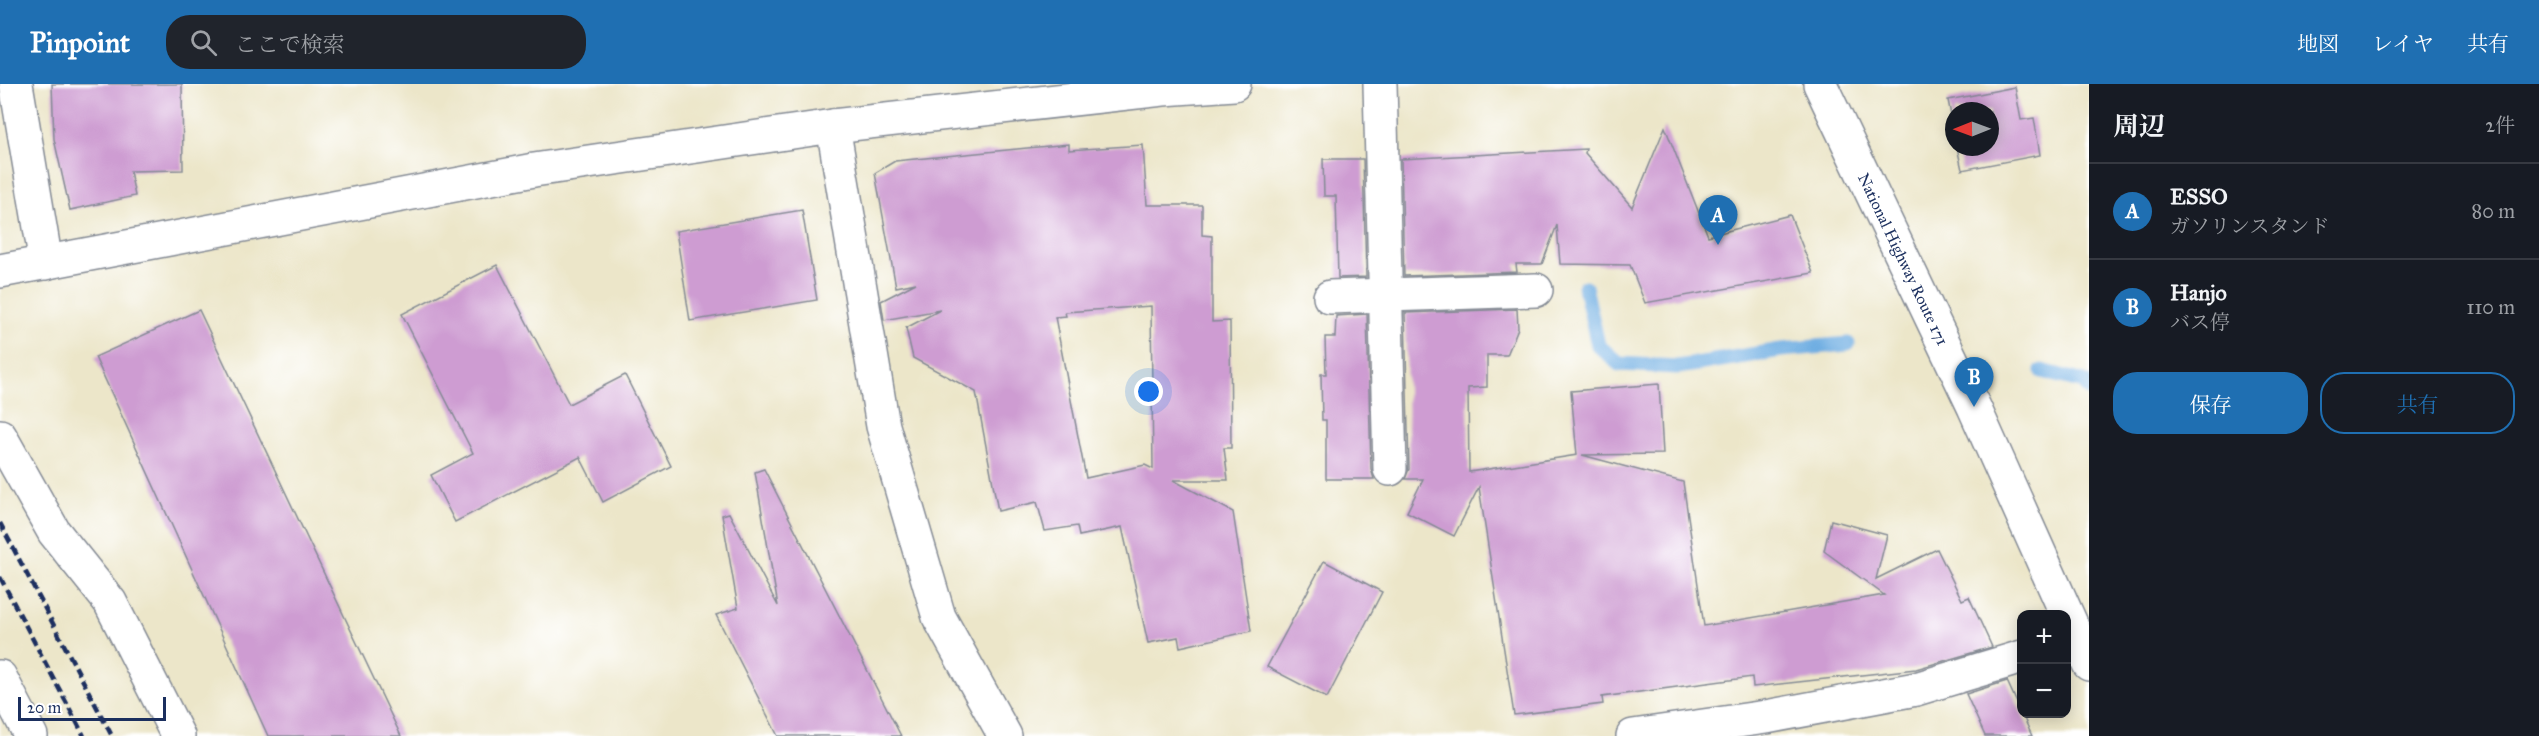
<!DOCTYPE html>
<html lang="ja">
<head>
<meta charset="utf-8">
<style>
  :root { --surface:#171b24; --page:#20242c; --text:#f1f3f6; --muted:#9ea1a6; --line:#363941; --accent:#1f6fb2 }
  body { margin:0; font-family:"IM FELL Great Primer","Noto Serif JP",serif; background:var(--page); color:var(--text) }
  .controls { position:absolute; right:18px; bottom:18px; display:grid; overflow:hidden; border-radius:12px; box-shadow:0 3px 15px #0003 }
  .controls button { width:54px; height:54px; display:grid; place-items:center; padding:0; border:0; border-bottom:2px solid var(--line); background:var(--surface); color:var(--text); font:30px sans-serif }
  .compass { position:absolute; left:1945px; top:18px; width:54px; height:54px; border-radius:50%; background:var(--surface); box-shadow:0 3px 15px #0003; rotate:269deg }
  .scale { position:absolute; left:18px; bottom:15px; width:148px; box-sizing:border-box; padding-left:6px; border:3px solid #1b2f5e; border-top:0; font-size:16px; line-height:21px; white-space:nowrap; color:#1b2f5e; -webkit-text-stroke:4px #fff; paint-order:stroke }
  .you { position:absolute; left:1149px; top:308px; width:21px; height:21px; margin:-15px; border:4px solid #fff; border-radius:50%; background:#1a73e8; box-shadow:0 0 0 9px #1a73e833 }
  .badge { display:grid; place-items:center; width:39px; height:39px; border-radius:50%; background:var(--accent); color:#fff; font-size:20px; font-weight:700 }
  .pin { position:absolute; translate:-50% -50px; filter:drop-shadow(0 2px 3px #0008) }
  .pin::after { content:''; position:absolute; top:32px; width:21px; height:18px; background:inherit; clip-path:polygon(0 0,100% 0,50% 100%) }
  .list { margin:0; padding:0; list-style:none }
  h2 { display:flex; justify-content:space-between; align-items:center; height:78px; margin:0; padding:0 24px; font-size:26px }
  h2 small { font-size:20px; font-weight:400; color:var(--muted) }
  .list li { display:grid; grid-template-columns:39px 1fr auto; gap:18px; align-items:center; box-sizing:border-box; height:96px; padding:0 24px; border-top:2px solid var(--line) }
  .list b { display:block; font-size:22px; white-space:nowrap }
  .list p { margin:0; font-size:20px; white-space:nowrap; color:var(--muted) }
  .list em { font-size:20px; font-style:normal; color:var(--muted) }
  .actions { display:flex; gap:12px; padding:18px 24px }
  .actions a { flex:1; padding:14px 0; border:2px solid var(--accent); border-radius:24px; text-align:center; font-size:21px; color:var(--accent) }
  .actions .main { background:var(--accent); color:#fff }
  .icon { flex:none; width:33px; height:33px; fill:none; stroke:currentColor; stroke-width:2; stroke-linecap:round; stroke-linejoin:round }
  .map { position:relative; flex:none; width:2089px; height:652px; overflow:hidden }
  header { display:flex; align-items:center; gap:36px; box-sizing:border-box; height:84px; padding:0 30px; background:var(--accent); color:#fff }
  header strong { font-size:28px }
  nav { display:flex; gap:33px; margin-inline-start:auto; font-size:21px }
  .search { width:420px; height:54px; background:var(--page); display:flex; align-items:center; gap:15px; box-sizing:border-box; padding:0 21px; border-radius:24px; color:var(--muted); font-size:22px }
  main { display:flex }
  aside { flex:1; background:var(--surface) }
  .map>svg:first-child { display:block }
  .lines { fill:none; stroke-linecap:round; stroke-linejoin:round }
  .stream { stroke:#70aee2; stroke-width:15 }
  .building { fill:#ce9cd2; fill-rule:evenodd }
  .minor-casing { stroke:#848a94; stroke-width:36 }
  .highway-casing { stroke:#848a94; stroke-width:36 }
  .minor { stroke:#fff; stroke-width:33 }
  .highway { stroke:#fff; stroke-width:33 }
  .rail { stroke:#1b2f5e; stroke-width:4.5; stroke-dasharray:9 4.5; stroke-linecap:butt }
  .labels { text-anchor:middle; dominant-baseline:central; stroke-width:6; stroke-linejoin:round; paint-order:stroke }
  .street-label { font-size:16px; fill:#1b2f5e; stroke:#fff }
</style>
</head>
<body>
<header>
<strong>Pinpoint</strong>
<div class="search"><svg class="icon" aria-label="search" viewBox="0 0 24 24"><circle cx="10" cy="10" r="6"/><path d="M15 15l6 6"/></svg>ここで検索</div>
<nav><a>地図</a><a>レイヤ</a><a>共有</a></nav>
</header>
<main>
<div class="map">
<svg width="2089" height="652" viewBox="0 0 2089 652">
  <rect width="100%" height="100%" fill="#fff"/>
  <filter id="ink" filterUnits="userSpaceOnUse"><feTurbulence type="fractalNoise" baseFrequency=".0167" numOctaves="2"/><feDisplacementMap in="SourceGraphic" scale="12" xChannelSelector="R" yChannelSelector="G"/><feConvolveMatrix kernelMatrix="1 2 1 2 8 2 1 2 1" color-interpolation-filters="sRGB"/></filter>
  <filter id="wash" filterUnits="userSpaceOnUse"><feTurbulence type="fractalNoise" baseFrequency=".008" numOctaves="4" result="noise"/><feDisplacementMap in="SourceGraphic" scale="24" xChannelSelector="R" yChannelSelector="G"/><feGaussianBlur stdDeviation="1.35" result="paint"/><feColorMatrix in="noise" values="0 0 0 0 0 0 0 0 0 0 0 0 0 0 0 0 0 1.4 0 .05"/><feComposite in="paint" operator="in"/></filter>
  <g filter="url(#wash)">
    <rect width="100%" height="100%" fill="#ece6c9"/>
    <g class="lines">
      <!-- stream -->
      <g class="stream">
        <polyline points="1585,203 1598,261 1619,280 1678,283 1781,266 1848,260"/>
        <polyline points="2042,287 2084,298 2089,305"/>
      </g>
    </g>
    <g id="blocks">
      <!-- building -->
      <g class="building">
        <polygon points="52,0 182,0 183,86 130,87 135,112 70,126 54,55"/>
        <polygon points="2015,3 2021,36 2034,34 2040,71 1962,86 1957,63 1990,63 1990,27 1954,27 1954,47 1948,16"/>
        <polygon points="1665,43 1708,152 1790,131 1813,189 1645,219 1630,181 1560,180 1557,141 1542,180 1516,180 1517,188 1404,192 1401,75 1586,65 1585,69 1632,123"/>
        <path d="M1069,60V66L1143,61L1147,121H1202V151L1212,152V238L1230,237L1231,364H1224L1228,396H1173L1233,428L1251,547L1180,563L1178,553L1148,559L1122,443L1079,452L1077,442L1045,447L1037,418L998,427L976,308L913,274L906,244L940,226L884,236L881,217L916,199L896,203L875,89L895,77ZM1151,222L1153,385L1145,381L1086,394L1055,233L1066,232L1065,228Z"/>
        <polygon points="1323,75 1363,75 1366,193 1338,194 1336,112 1324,112"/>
        <polygon points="802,126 817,216 690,237 676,147"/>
        <polygon points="497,181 569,320 625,291 671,382 603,418 580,373 455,438 431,391 473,369 402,230"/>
        <polygon points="1517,225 1518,244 1507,271 1487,271 1487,303 1468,304 1469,388 1577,371 1571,307 1659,300 1663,370 1582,371 1683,398 1704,542 1884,511 1824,467 1831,436 1887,451 1876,495 1937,465 1962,516 1969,513 1992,563 1916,585 1753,603 1752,593 1602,613 1603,620 1514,631 1479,403 1454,452 1407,428 1423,395 1405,395 1409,385 1405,229"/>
        <polygon points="199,226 401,652 268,652 95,273"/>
        <polygon points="1367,230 1371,385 1374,395 1326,395 1326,336 1322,336 1321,290 1326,290 1325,253 1335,253 1336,232"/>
        <polygon points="764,385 901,652 778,652 716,531 738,524 722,431 729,429 778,522 755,388"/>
        <polygon points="1324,477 1382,508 1327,614 1267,583"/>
        <polygon points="2007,597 2032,652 1985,652 1966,610"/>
      </g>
    </g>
  </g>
  <g filter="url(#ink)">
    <use href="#blocks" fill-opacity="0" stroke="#848a94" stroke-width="1.5"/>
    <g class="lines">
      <defs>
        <g id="minor">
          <polyline points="16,0 46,179"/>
          <polyline points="1380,0 1390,385"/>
          <polyline points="833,42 883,342 939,533 1005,652"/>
          <polyline points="0,187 534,86 833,42 1163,5 1234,0"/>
          <polyline points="1330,213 1536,206"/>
          <polyline points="0,352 54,448 110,518 178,652"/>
          <polyline points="0,593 31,652"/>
          <polyline points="1633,652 1766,633 1916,605 2022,573"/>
        </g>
        <g id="highway">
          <path id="s1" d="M1820,0L1974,323L2089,580"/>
        </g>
      </defs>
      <!-- minor casing -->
      <use href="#minor" class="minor-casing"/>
      <!-- highway casing -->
      <use href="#highway" class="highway-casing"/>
      <!-- minor -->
      <use href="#minor" class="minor"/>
      <!-- highway -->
      <use href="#highway" class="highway"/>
      <!-- rail -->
      <g class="rail">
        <polyline points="0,439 112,652"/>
        <polyline points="0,493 84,652"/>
      </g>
    </g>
  </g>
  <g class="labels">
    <!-- street labels -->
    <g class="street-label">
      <text stroke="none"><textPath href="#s1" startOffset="194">National Highway Route 171</textPath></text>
    </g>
  </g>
</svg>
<div class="controls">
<button>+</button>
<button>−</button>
</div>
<svg class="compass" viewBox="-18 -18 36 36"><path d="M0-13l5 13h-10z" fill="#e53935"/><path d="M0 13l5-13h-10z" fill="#9ea1a6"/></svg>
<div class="scale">20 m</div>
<div class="you"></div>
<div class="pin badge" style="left:1718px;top:161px">A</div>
<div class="pin badge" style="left:1974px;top:323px">B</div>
</div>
<aside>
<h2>周辺<small>2件</small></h2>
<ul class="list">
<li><span class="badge">A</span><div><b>ESSO</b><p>ガソリンスタンド</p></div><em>80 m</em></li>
<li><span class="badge">B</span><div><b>Hanjo</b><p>バス停</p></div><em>110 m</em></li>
</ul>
<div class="actions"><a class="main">保存</a><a>共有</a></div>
</aside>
</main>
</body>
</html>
